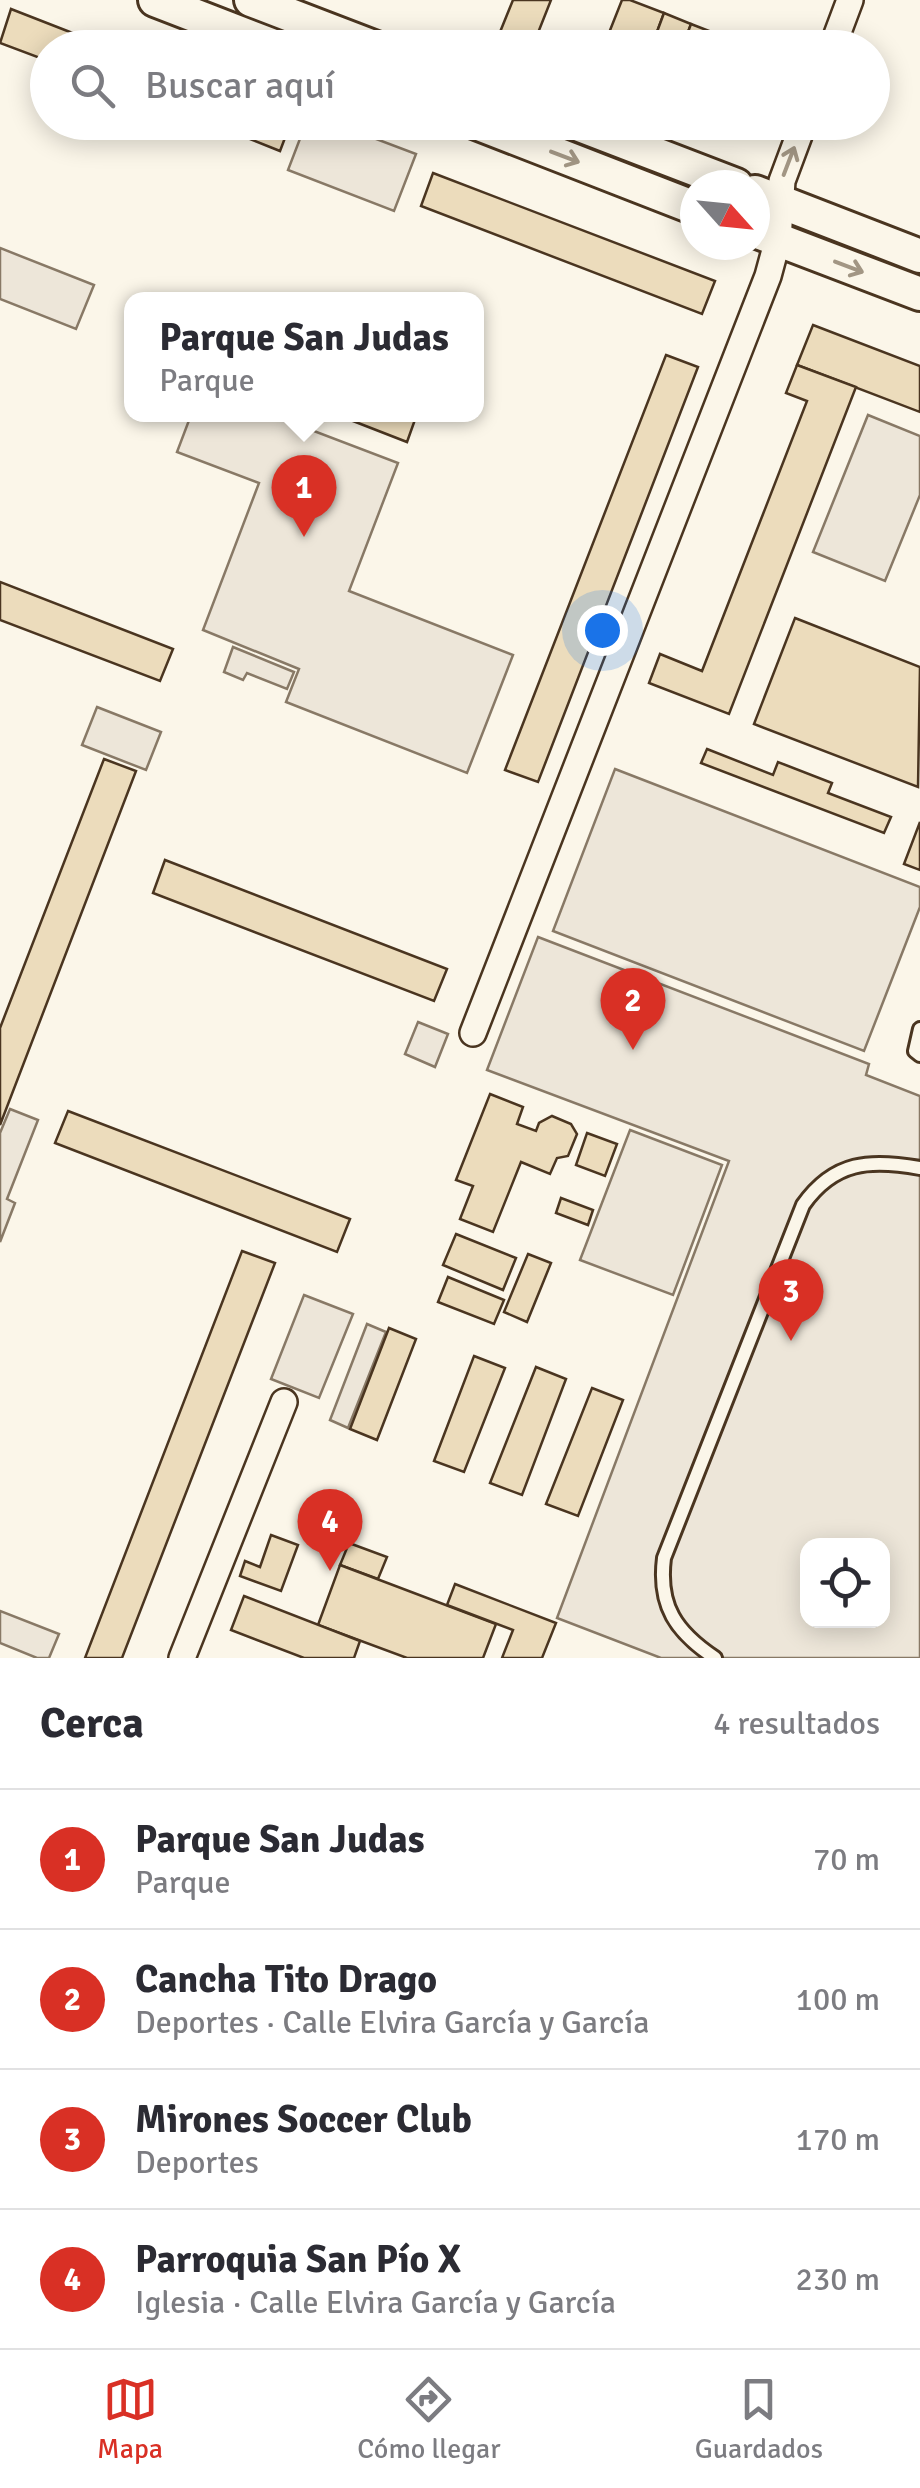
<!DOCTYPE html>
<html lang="es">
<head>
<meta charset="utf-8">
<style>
  :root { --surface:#fff; --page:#f2f2f3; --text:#2b2b33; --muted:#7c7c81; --line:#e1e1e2; --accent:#d93025 }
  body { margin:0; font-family:Signika,sans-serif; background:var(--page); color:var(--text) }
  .controls { position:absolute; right:30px; bottom:30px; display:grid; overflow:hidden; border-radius:20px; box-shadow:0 5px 25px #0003 }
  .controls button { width:90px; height:90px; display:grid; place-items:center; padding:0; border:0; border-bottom:2px solid var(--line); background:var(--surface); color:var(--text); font:50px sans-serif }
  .compass { position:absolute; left:680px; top:170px; width:90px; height:90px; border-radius:50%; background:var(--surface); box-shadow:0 5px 25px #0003; rotate:117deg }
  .you { position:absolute; left:602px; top:630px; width:35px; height:35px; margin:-25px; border:8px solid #fff; border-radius:50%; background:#1a73e8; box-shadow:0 0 0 15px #1a73e833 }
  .badge { display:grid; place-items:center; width:65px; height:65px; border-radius:50%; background:var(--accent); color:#fff; font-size:32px; font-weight:700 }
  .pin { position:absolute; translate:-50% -82px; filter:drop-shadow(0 2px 5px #0008) }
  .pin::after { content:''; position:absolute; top:52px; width:35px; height:30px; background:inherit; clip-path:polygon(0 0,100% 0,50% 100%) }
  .popup { position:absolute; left:124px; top:292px; width:360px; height:130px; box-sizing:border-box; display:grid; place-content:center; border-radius:20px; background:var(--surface); filter:drop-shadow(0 2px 8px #0005); font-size:32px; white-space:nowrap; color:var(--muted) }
  .popup b { font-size:38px; color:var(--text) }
  .popup::after { content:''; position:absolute; left:50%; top:100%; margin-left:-20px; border:20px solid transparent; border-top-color:var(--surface) }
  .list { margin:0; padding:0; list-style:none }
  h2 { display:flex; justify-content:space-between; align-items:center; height:130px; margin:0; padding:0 40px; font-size:42px }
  h2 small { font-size:32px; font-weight:400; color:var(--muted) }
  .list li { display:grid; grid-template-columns:65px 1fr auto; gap:30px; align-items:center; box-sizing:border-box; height:140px; padding:0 40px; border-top:2px solid var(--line) }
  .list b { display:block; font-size:38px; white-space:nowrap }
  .list p { margin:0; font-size:32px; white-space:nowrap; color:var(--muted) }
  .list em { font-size:32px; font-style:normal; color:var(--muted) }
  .icon { flex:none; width:55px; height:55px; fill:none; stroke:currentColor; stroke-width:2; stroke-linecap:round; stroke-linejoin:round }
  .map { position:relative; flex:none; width:920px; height:1658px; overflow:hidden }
  .search { position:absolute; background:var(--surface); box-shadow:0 5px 25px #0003; left:30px; right:30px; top:30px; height:110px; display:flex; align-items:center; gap:25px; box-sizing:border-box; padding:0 35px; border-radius:55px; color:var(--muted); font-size:38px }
  .sheet { height:690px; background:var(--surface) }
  nav { display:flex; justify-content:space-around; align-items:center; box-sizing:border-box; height:140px; border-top:2px solid var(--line); background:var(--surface); font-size:28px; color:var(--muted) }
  nav a { display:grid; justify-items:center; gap:5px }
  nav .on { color:var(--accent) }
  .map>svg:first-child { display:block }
  .green { fill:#ede6d9; stroke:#887966; stroke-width:2.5; fill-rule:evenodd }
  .building { fill:#ecdcbc; stroke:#4a3520; stroke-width:2.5 }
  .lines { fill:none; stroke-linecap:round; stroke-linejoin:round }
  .service-casing { stroke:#4a3520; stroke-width:18 }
  .minor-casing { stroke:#4a3520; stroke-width:30 }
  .tertiary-casing { stroke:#4a3520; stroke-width:38 }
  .service { stroke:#fbf6e9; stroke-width:12 }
  .minor { stroke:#fbf6e9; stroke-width:25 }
  .tertiary { stroke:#fbf6e9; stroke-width:32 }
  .oneway { stroke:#a29684 }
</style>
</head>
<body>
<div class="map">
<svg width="920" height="1658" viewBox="0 0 920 1658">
  <rect width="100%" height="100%" fill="#fbf6e9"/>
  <!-- green -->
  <g class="green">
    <polygon points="306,123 334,123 416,154 394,211 288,170"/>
    <polygon points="0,248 94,285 76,329 0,299"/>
    <polygon points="191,415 272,415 398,463 349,591 513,655 467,773 286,702 299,669 203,630 259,483 177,452"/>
    <polygon points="868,415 920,436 920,495 885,581 813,552"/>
    <polygon points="233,647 294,672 287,689 247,673 243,680 224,672"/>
    <polygon points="97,707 161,732 146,770 82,745"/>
    <polygon points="615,769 920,887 920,907 864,1051 553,931"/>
    <path d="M538,937L869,1064L866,1075L920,1096V1658H661L557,1618L729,1161L487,1070ZM808,1546H882V1620H808Z"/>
    <polygon points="418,1022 448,1034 435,1067 405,1054"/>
    <polygon points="10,1109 38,1120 7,1199 15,1203 0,1242 0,1133"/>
    <polygon points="630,1130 722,1165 673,1295 580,1260"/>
    <polygon points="304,1295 353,1314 319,1398 271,1379"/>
    <polygon points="367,1324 386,1332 348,1428 330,1420"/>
    <polygon points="0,1611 59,1634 49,1658 37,1658 0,1643"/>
  </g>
  <!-- building -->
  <g class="building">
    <polygon points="513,0 551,0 532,48 508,48 496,42"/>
    <polygon points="622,0 630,0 664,13 651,48 603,48"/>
    <polygon points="11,9 111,48 48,48 48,61 0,43"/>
    <polygon points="664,13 691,24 682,48 651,48"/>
    <polygon points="691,24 722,36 717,48 682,48"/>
    <polygon points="207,122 291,122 280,151"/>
    <polygon points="433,173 715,281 702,314 421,206"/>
    <polygon points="813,325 920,366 920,412 797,365"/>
    <polygon points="666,355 698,367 538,782 505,770"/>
    <polygon points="797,365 856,387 729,714 649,683 660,654 702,671 807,401 786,393"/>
    <polygon points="335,414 417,414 407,442"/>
    <polygon points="0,582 173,649 160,681 0,620"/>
    <polygon points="795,618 920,667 918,787 754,724"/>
    <polygon points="707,749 773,775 778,762 832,783 828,793 891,817 884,833 701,763"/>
    <polygon points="104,759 136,771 0,1125 0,1028"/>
    <polygon points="920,822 920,870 904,864"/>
    <polygon points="165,860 447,969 434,1001 153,893"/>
    <polygon points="490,1094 523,1107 517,1124 536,1131 539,1123 552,1116 571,1124 577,1134 568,1156 557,1158 550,1174 521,1162 493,1232 460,1219 473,1186 456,1180"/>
    <polygon points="68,1111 350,1219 337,1252 55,1143"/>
    <polygon points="587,1133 617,1144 605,1176 576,1165"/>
    <polygon points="561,1198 593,1210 588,1225 556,1213"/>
    <polygon points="456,1234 516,1258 503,1290 443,1265"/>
    <polygon points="242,1251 275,1263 122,1658 85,1658"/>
    <polygon points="528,1254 551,1263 527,1322 504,1312"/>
    <polygon points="448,1277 504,1300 494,1324 438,1302"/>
    <polygon points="389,1328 416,1339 377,1440 350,1429"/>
    <polygon points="474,1356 505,1368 464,1472 434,1461"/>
    <polygon points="536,1367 566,1379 522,1495 490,1483"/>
    <polygon points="592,1388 623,1400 578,1516 546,1504"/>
    <polygon points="271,1535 298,1545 281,1591 240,1576 245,1561 260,1567"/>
    <polygon points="349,1543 387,1557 378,1579 340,1565"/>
    <polygon points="340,1565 496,1624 483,1658 407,1658 318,1625"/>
    <polygon points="455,1584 556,1623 542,1658 502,1658 513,1630 447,1605"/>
    <polygon points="244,1596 360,1641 354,1658 304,1658 231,1630"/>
  </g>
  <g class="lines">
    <defs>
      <g id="service">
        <polyline points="920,1029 915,1051 920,1055"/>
        <path d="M715,1658C676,1632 658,1606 664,1558L803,1205C834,1161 870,1159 920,1168"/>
      </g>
      <g id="minor">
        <polyline points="832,48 850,0"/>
        <polyline points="473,1033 768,276 778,239 782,181 804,122"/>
        <polyline points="182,1658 284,1402"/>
      </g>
      <g id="tertiary">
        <polyline points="155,0 279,48"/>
        <polyline points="251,0 376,48"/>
        <polyline points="474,122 695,208"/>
        <polyline points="572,122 736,185"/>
        <polyline points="755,192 920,256"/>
        <polyline points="755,231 920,294"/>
      </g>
    </defs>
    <!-- service casing -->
    <use href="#service" class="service-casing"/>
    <!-- minor casing -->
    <use href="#minor" class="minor-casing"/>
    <!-- tertiary casing -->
    <use href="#tertiary" class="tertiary-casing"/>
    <!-- service -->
    <use href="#service" class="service"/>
    <!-- minor -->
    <use href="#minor" class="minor"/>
    <!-- tertiary -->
    <use href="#tertiary" class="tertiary"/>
  </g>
  <!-- one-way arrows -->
  <defs><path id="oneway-shaft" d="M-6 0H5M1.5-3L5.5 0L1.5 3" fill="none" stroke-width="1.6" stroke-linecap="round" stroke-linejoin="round" transform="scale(2.5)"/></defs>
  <g class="oneway">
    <use href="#oneway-shaft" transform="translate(565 157) rotate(21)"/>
    <use href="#oneway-shaft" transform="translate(789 161) rotate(-69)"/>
    <use href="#oneway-shaft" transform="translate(849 267) rotate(21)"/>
  </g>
</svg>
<div class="controls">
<button><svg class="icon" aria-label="locate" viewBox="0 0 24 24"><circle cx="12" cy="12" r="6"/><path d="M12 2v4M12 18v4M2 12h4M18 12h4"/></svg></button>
</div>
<svg class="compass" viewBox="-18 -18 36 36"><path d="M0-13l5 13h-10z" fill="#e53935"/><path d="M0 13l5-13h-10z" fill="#7c7c81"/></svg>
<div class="you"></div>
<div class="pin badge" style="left:304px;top:537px">1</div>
<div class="popup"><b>Parque San Judas</b>Parque</div>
<div class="pin badge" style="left:633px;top:1050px">2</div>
<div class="pin badge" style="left:791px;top:1341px">3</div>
<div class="pin badge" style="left:330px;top:1571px">4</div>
<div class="search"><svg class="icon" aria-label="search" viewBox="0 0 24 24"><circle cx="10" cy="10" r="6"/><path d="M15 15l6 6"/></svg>Buscar aquí</div>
</div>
<section class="sheet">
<h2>Cerca<small>4 resultados</small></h2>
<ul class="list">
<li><span class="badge">1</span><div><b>Parque San Judas</b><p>Parque</p></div><em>70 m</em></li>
<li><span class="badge">2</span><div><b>Cancha Tito Drago</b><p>Deportes · Calle Elvira García y García</p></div><em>100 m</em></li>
<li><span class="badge">3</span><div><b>Mirones Soccer Club</b><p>Deportes</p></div><em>170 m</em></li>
<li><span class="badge">4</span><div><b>Parroquia San Pío X</b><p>Iglesia · Calle Elvira García y García</p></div><em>230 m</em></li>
</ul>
</section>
<nav>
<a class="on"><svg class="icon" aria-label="map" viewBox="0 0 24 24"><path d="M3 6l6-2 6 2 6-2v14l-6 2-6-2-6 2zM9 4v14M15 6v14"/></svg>Mapa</a>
<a><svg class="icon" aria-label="directions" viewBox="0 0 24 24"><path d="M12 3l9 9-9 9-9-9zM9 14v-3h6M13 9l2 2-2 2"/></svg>Cómo llegar</a>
<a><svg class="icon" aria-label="saved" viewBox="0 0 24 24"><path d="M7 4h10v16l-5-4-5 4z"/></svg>Guardados</a>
</nav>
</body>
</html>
